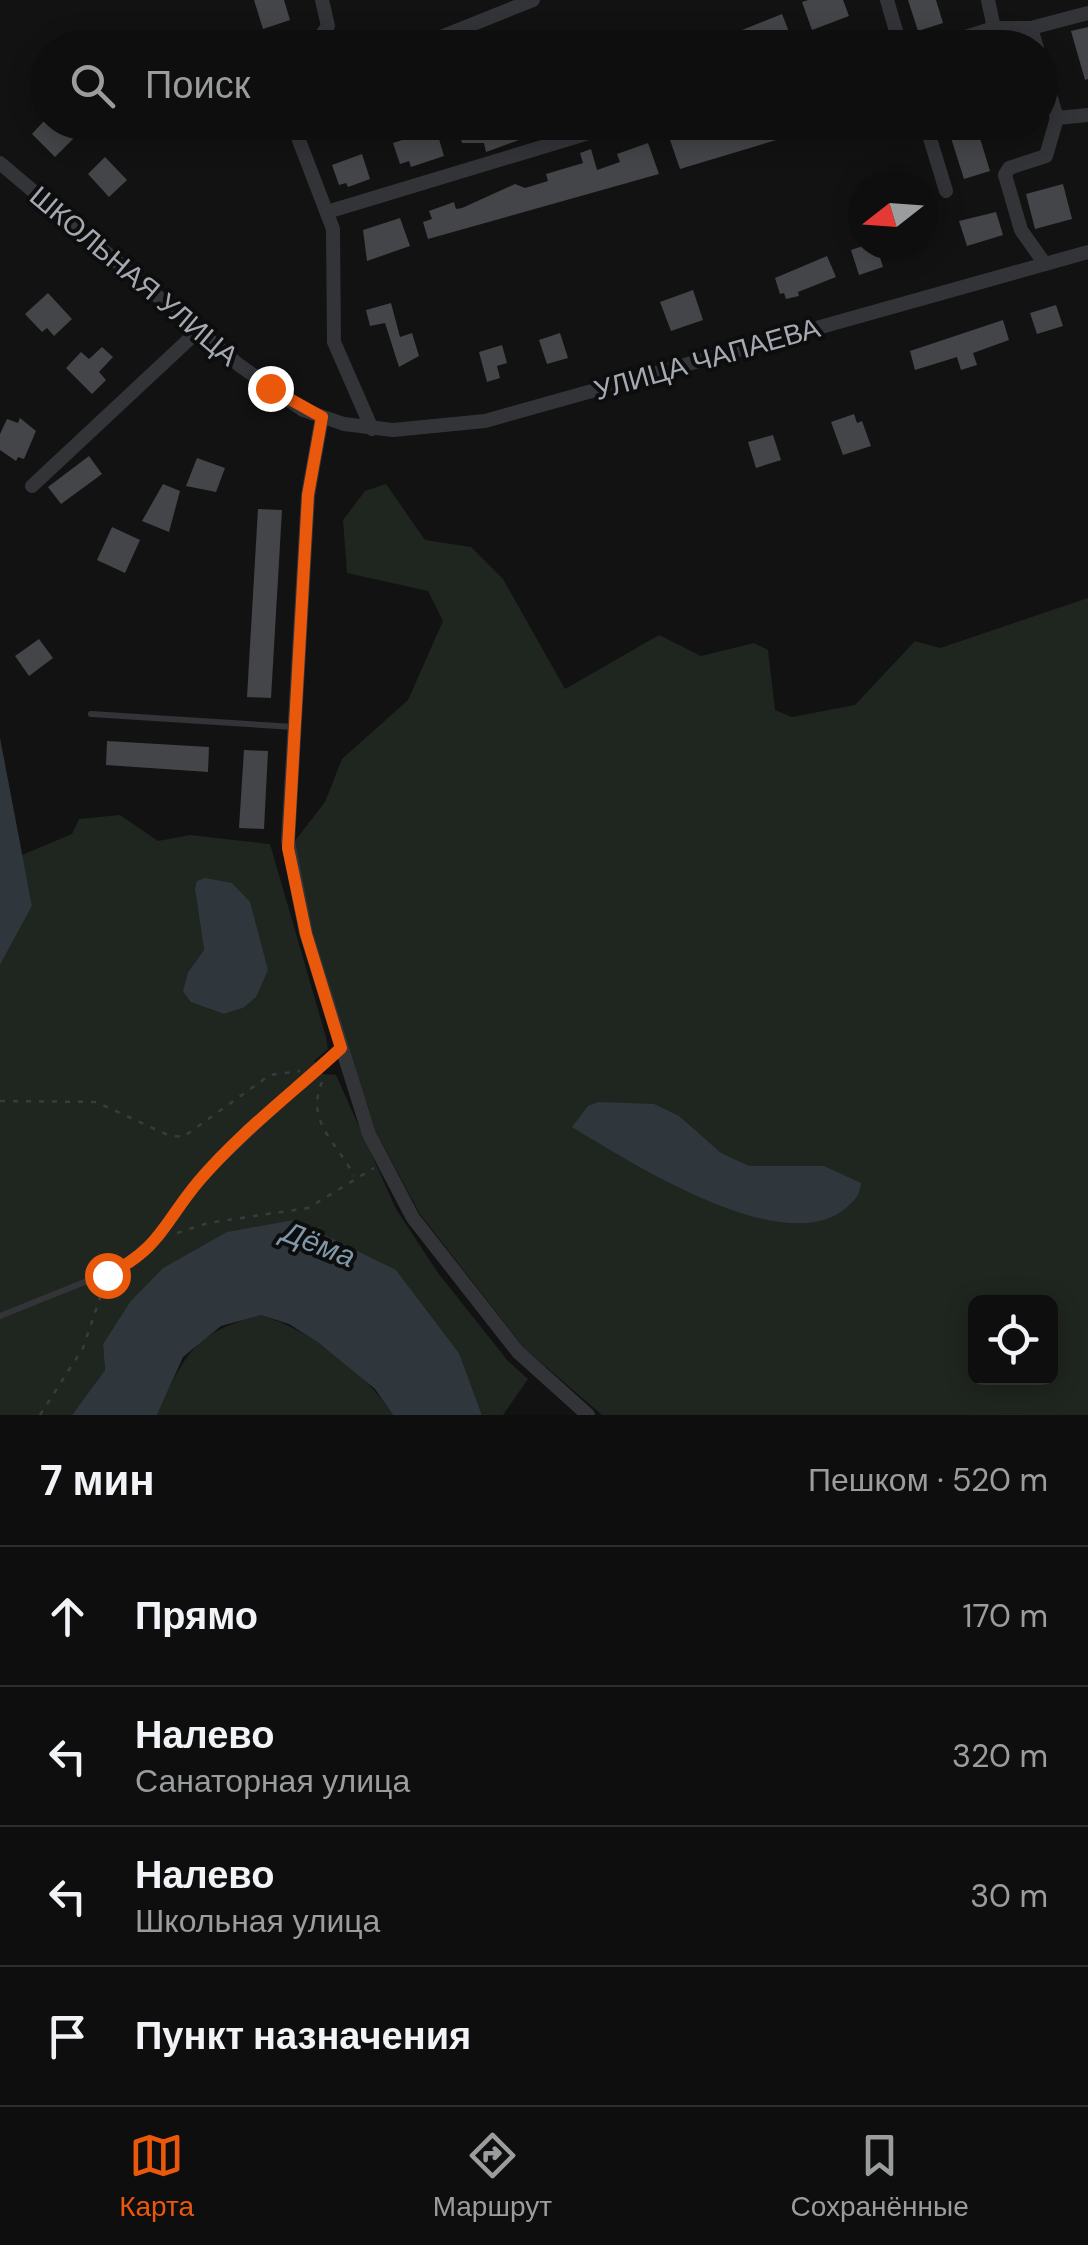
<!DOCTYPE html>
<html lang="ru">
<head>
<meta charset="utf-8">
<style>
  :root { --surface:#0e0e0e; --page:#1c1c1c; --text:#f1f3f6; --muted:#9b9c9e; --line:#2e2e2e; --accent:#ea580c }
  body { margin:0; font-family:"DM Sans",sans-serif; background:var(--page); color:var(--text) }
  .controls { position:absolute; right:30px; bottom:30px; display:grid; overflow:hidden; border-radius:15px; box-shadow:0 5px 25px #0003 }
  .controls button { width:90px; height:90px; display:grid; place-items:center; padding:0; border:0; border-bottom:2px solid var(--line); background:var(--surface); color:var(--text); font:50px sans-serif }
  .compass { position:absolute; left:848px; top:170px; width:90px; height:90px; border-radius:50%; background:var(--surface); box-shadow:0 5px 25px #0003; rotate:253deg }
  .stop { position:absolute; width:30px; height:30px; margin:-22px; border:8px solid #ea580c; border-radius:50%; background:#fff }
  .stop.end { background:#ea580c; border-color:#fff; box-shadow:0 2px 10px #0008 }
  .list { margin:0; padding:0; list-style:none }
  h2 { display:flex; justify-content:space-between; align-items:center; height:130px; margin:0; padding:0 40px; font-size:42px }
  h2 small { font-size:32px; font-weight:400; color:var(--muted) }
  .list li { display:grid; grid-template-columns:65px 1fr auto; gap:30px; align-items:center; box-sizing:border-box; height:140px; padding:0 40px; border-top:2px solid var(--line) }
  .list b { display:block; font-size:38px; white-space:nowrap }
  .list p { margin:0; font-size:32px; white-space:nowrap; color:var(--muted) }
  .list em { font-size:32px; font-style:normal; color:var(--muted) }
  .icon { flex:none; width:55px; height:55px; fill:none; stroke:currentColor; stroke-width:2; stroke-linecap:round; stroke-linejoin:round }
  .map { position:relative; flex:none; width:1088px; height:1415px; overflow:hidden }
  .search { position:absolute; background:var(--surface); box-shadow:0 5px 25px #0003; left:30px; right:30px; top:30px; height:110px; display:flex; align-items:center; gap:25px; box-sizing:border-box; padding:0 35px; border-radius:55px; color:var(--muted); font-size:38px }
  .sheet { height:690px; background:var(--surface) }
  nav { display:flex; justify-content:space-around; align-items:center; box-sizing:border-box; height:140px; border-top:2px solid var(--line); background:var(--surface); font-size:28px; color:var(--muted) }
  nav a { display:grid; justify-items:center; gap:5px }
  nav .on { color:var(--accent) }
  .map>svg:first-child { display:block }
  .green { fill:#1f251f; fill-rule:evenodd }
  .water { fill:#2f373c }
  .building { fill:#444548 }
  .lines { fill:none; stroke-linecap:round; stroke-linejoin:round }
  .path { stroke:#393b3f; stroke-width:2.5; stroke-dasharray:5 8; stroke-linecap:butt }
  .service { stroke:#333438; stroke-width:6 }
  .minor { stroke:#333438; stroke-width:14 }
  .route { stroke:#ea580c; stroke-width:12 }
  .labels { text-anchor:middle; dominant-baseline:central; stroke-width:8; stroke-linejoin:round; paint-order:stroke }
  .street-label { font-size:28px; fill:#a5a9b2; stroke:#0d0d0e }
  .water-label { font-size:30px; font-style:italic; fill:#7f98aa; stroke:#0d0d0e }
</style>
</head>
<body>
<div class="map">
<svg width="1088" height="1415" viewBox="0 0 1088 1415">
  <rect width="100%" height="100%" fill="#121213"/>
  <!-- green -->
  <g class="green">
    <path d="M386,484L425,540L471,547L503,579L565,689L659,635L701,656L754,643L768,650L775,710L792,717L855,705L915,641L940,648L1088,598V1415H602L524,1348L420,1214L375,1130L313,933L291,846L325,802L342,759L408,700L443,621L428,591L347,573L343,520L365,491ZM976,1302H1050V1378H976Z"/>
    <path d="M120,815L158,841L190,835L270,844L326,1037L328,1049L314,1061L323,1074L336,1075L396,1209L438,1273L508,1361L528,1379L503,1415H482L459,1353L396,1270L130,1302L103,1344L105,1370L72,1415H0V965L32,906L22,855L72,834L79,819ZM195,889L243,1008L224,1014L189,1002L184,991L188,972L204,950Z"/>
    <path d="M261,1315C314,1332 363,1370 393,1415H157C185,1354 193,1333 261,1315Z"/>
  </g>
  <!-- water -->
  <g class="water">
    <polygon points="0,738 32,906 0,965"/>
    <polygon points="205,878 232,883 250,902 268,970 256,997 243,1008 224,1014 190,1002 183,991 188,972 204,950 195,889 197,881"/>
    <path d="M598,1102L654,1104L679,1116L721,1153L749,1166H824L861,1183C860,1195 855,1200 846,1208C784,1261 630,1162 572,1127L588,1106Z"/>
    <polygon points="294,1220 396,1270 459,1353 482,1415 393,1415 375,1389 319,1343 289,1324 261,1315 221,1326 183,1357 157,1415 72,1415 105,1370 103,1344 130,1302 163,1268 227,1232"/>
  </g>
  <!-- building -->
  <g class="building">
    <polygon points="254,0 284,0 290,20 263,29"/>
    <polygon points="808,0 843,0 849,16 812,30 802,2"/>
    <polygon points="908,0 936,0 943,23 918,31"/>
    <polygon points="782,14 791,37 765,48 749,48 742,30"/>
    <polygon points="1088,27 1088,79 1085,80 1071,31"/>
    <polygon points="43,122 61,122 75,137 55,157 32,134"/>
    <polygon points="456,122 529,122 533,135 486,152 484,143 462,143"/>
    <polygon points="722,122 826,122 826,125 680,169 670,140"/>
    <polygon points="946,122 975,122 990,171 964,179"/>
    <polygon points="436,129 444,156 411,167 409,161 400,164 393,143"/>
    <polygon points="648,143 659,174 428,239 423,222 432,219 429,211 454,202 456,209 462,208 515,184 525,188 548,181 546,174 583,163 580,153 591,149 597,170 620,162 617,154"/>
    <polygon points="362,154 370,179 348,187 346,183 339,185 332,165"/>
    <polygon points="105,157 127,180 109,197 88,174"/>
    <polygon points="1063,184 1072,219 1035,229 1026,194"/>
    <polygon points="996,212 1003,235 967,246 959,221"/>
    <polygon points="400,218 410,246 367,261 363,230"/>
    <polygon points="866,245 876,245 883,267 859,275 851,250"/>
    <polygon points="827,256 836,277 798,292 799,296 786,299 784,293 780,294 775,278"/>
    <polygon points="693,290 703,320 671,331 660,302"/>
    <polygon points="48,293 72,319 54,336 47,328 42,332 25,314"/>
    <polygon points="391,303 400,337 412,333 419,356 399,367 385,323 370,326 366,310"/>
    <polygon points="1056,305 1063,326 1037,334 1030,313"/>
    <polygon points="1003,320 1009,340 973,353 977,365 961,370 957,357 915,370 910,351"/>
    <polygon points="560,333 568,358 547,364 539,340"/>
    <polygon points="502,345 507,363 497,366 500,378 487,382 479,352"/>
    <polygon points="102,347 113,357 99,372 106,380 92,394 66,368 81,352 89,359"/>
    <polygon points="854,414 857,423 862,421 871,446 843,455 831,422"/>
    <polygon points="20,418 36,431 24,459 18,457 16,461 0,450 0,434 7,419 18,423"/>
    <polygon points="773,435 781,460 756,468 748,442"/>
    <polygon points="89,456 102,474 61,504 48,487"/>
    <polygon points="197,458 225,468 216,492 186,486"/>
    <polygon points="163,484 180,491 169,532 142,521"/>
    <polygon points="258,509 282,510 271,698 247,697"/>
    <polygon points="112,527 140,540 125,573 97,560"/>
    <polygon points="39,639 53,658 29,676 15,656"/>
    <polygon points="107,741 209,747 208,772 106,765"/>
    <polygon points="244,750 268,751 264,829 239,828"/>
  </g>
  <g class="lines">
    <!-- path -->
    <g class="path">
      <path d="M322,1082C305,1122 337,1142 354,1176"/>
      <polyline points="0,1101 96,1102 168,1135 183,1137 270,1075 300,1071"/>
      <polyline points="177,1233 208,1223 308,1208 374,1168"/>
      <polyline points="40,1415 83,1348 104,1286"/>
    </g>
    <!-- service -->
    <g class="service">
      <polyline points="91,714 294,727"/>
      <polyline points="0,1316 132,1263 161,1238 199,1182 341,1048"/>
    </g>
    <!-- minor -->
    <g class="minor">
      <polyline points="887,0 901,48"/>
      <polyline points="988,0 994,28"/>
      <polyline points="1031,28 1037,48"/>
      <polyline points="426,43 533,0"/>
      <polyline points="312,48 328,26 322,0"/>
      <polyline points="931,48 994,28 1031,28 1088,13"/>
      <polyline points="1040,61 1057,118 1088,115"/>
      <polyline points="292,122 333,229 334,342 372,429"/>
      <polyline points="925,122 946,191"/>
      <polyline points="0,163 239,365 303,410 344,424 393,430 485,421 1088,252"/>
      <polyline points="327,212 625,122"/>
      <polyline points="1045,264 1021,230 1005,175 1009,168 1046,156 1057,118"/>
      <polyline points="322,417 308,495 288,841 306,933 369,1134 413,1218 518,1352 588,1415"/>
      <polyline points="32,486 199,330"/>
    </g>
  </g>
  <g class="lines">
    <!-- route -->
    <path class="route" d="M107,1275C161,1248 163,1224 198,1182C239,1133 295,1091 341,1048L306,934L288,848L308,495L322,417L270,388"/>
  </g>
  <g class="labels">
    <!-- street labels -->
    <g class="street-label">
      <text transform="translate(134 276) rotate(40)">ШКОЛЬНАЯ УЛИЦА</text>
      <text transform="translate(707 359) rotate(-16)">УЛИЦА ЧАПАЕВА</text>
    </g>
    <!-- water labels -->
    <g class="water-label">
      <text transform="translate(319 1244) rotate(22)">Дёма</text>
    </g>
  </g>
</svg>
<div class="controls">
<button><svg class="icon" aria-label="locate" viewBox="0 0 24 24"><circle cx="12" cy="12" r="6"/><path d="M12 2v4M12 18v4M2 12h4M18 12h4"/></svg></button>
</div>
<svg class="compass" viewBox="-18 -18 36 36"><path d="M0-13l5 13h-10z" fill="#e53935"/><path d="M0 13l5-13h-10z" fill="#9b9c9e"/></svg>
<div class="stop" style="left:107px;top:1275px"></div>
<div class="stop end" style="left:270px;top:388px"></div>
<div class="search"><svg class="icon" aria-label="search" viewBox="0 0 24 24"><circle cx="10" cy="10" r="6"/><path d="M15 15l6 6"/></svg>Поиск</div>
</div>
<section class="sheet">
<h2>7 мин<small>Пешком · 520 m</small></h2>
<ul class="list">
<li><svg class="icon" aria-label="ahead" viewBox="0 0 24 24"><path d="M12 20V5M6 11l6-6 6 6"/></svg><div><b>Прямо</b></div><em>170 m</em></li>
<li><svg class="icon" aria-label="left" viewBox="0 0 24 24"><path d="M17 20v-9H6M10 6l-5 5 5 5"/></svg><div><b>Налево</b><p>Санаторная улица</p></div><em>320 m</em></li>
<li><svg class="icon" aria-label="left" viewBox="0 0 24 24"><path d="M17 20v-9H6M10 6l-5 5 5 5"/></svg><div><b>Налево</b><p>Школьная улица</p></div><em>30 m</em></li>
<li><svg class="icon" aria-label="arrive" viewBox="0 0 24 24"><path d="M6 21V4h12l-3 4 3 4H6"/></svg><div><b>Пункт назначения</b></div></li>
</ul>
</section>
<nav>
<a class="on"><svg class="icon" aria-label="map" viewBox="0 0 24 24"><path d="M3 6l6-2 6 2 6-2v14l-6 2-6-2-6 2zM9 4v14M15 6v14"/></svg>Карта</a>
<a><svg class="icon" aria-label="directions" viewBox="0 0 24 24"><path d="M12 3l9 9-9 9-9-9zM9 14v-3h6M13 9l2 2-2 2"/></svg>Маршрут</a>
<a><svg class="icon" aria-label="saved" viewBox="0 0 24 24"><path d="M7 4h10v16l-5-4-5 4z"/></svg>Сохранённые</a>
</nav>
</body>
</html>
